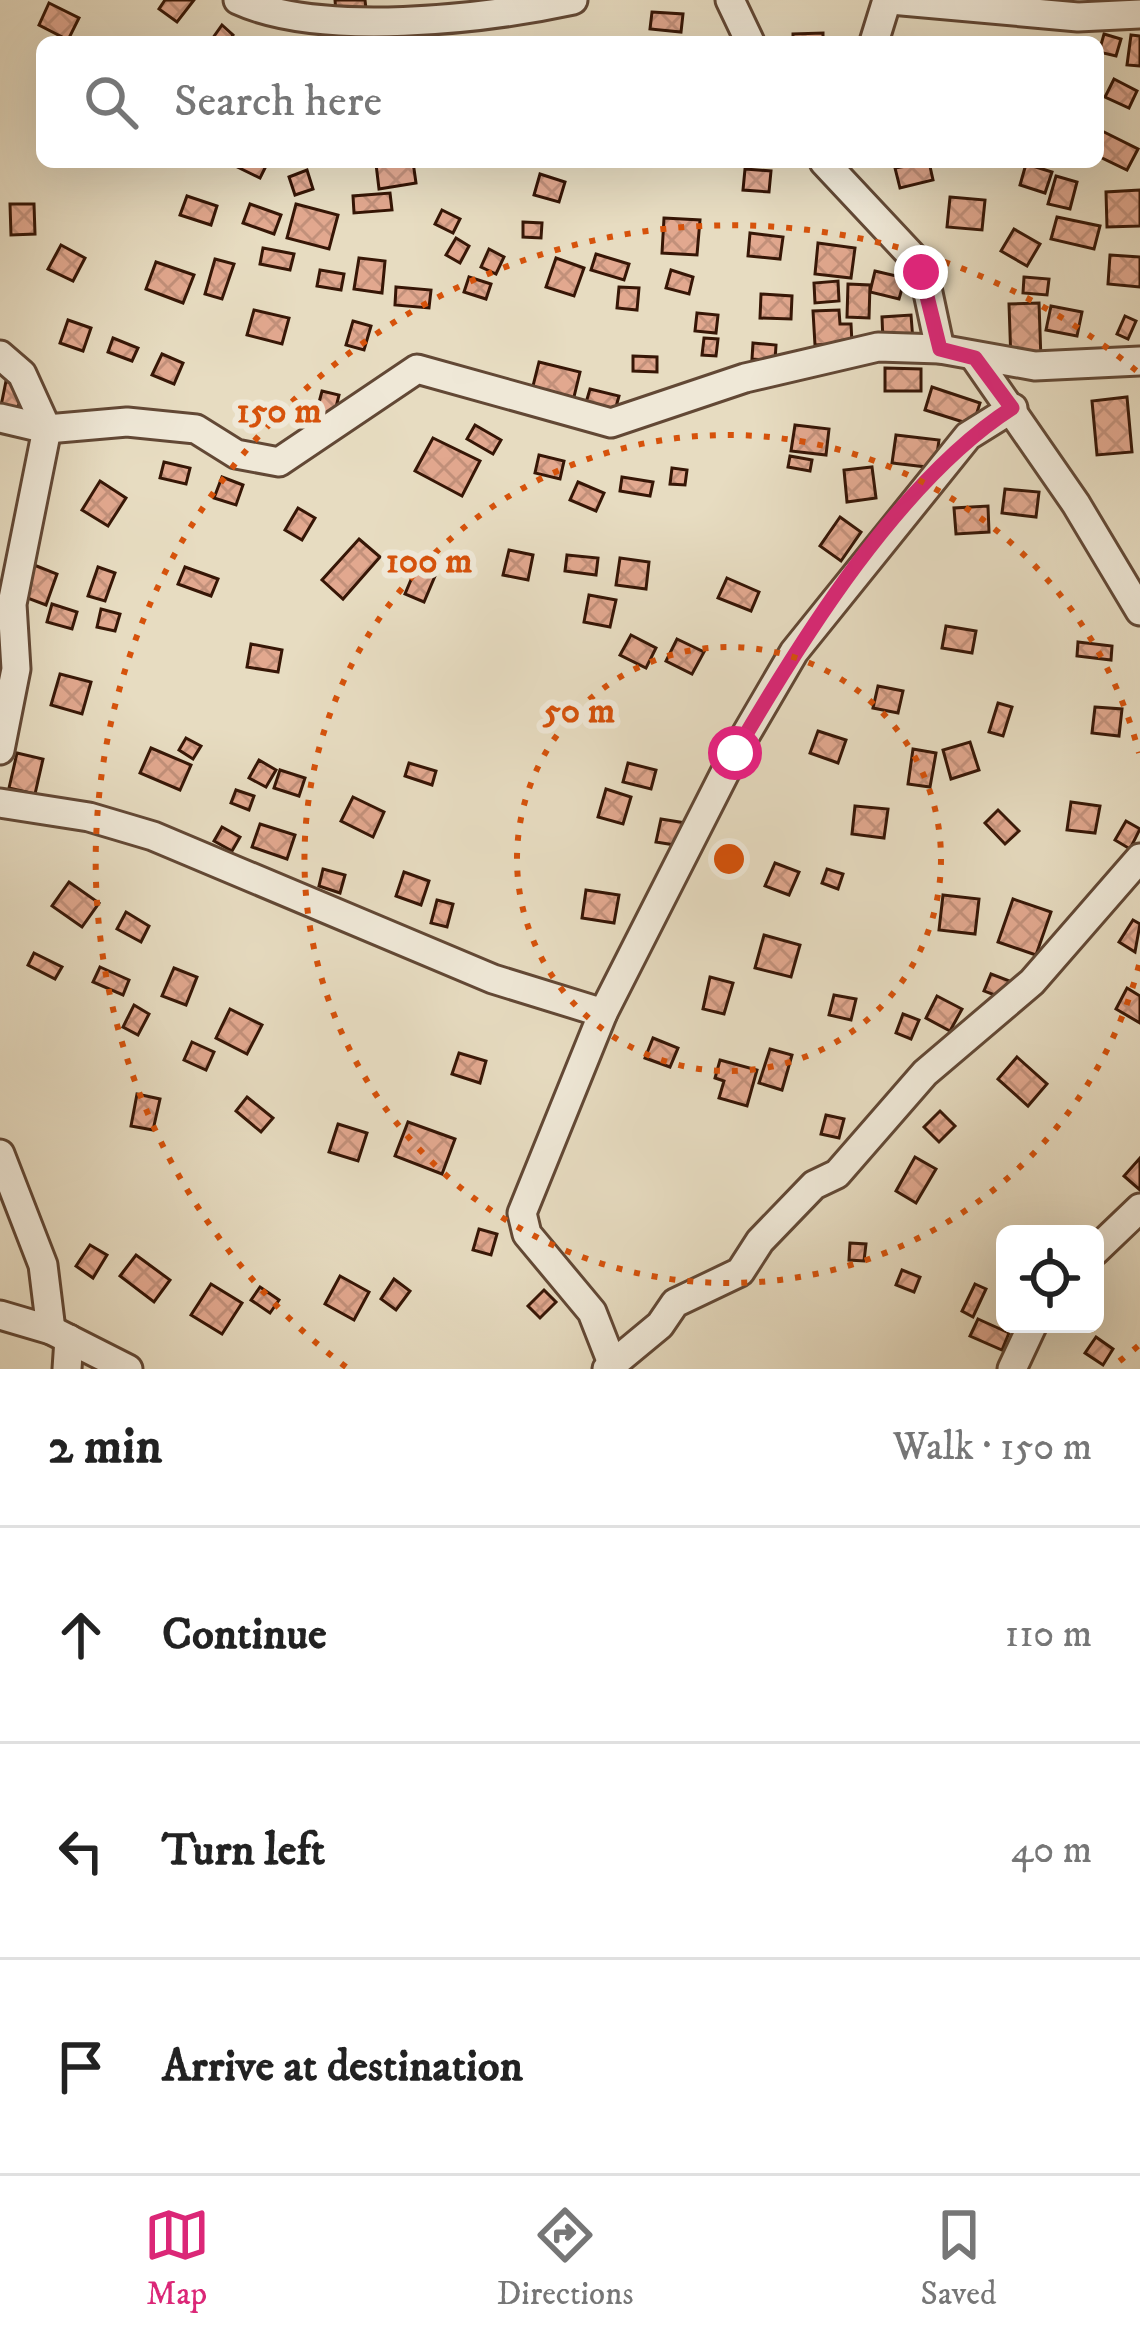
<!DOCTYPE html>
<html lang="en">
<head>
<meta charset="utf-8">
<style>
  :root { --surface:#fff; --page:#f2f2f2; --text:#222; --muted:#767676; --line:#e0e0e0; --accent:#db2777 }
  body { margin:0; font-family:"IM FELL DW Pica",serif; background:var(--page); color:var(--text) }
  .controls { position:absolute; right:36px; bottom:36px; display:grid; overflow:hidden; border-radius:18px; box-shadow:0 12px 48px #0002 }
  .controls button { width:108px; height:108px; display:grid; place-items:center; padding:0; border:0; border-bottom:3px solid var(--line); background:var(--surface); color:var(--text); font:60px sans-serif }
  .stop { position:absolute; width:36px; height:36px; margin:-27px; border:9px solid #db2777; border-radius:50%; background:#fff }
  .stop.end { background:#db2777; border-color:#fff; box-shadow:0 3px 12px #0008 }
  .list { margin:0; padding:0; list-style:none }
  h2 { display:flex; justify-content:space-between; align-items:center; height:156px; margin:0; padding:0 48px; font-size:51px }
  h2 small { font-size:39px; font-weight:400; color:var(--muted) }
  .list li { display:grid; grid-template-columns:78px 1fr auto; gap:36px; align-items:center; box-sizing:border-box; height:216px; padding:0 48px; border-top:3px solid var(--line) }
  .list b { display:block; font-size:45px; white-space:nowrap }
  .list em { font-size:39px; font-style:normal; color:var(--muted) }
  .icon { flex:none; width:66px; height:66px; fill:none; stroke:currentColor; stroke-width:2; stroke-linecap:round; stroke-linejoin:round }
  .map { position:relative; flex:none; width:1140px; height:1369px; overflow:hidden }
  .search { position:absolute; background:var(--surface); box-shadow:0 12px 48px #0002; left:36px; right:36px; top:36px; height:132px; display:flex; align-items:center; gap:30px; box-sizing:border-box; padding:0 42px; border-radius:18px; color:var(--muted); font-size:45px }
  .sheet { height:804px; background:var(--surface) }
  nav { display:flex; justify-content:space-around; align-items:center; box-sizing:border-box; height:168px; border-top:3px solid var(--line); background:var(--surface); font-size:33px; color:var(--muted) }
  nav a { display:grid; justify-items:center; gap:6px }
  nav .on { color:var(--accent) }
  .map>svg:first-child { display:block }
  .building { fill:url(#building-cross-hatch); stroke:#361606; stroke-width:3 }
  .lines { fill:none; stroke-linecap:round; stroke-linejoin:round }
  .minor-casing { stroke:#624835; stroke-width:33 }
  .minor { stroke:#efe8d7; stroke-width:27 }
  .route { stroke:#db2777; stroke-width:15 }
  .ring { fill:none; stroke:#d6520b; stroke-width:6; stroke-dasharray:6 12 }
  .centre { fill:#d6520b; stroke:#efe8d7; stroke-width:6 }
  .ring-label { font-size:36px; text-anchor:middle; font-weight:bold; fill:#d6520b; stroke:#efe8d7; stroke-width:12; stroke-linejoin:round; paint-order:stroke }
</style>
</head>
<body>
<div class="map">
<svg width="1140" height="1369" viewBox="0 0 1140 1369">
  <defs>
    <pattern id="building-cross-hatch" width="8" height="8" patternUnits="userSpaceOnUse" patternTransform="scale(3)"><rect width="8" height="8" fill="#e2a88f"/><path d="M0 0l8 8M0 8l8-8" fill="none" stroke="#c2907a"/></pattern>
  </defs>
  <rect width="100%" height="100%" fill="#e7dcc1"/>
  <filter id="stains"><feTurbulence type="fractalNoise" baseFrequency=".00167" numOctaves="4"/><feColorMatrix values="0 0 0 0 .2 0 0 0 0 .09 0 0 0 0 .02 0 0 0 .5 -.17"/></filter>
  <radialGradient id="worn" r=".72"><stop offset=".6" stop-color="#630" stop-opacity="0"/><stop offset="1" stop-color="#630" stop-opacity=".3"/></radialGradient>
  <!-- building -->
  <g class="building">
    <polygon points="165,0 194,0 177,22 159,9"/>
    <polygon points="335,0 365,0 366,9 336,12"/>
    <polygon points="49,3 79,18 68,40 39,25"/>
    <polygon points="652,12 683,14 681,32 650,29"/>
    <polygon points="222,25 233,35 228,42 210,42"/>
    <polygon points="823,33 823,42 793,42 793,34"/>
    <polygon points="1104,34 1121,39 1116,56 1099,52"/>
    <polygon points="1131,35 1140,36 1140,66 1127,65"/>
    <polygon points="1114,79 1137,91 1129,108 1105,97"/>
    <polygon points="1098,129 1138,149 1127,170 1098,156"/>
    <polygon points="227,162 268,162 260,178"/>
    <polygon points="413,162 416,183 379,189 376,164"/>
    <polygon points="929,162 933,180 900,188 895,168"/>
    <polygon points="1026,164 1052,172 1045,193 1020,185"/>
    <polygon points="745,169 771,171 769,192 743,190"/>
    <polygon points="307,170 313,189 295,195 289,177"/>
    <polygon points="540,174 565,182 559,202 534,195"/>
    <polygon points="1056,176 1077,182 1070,209 1048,204"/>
    <polygon points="1140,190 1140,226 1107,227 1106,192"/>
    <polygon points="390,193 392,210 354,213 353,196"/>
    <polygon points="187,196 217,206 211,225 180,215"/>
    <polygon points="950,197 985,200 982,230 947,227"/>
    <polygon points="10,204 34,204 35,234 11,235"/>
    <polygon points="250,204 281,215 274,234 243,223"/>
    <polygon points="296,204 338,215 329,249 287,238"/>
    <polygon points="442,210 460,219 453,233 435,224"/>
    <polygon points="1057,217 1100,226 1094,249 1051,239"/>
    <polygon points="664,218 700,220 697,255 662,253"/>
    <polygon points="523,222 542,223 541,238 523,237"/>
    <polygon points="1014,229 1040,244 1027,266 1001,251"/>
    <polygon points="750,233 783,237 780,259 748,256"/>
    <polygon points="456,238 469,246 460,263 446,255"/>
    <polygon points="818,243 855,248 851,278 815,274"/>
    <polygon points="61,245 85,258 73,281 48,269"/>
    <polygon points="263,248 294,254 290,270 260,264"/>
    <polygon points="489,249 504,257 496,274 481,267"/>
    <polygon points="596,254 629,264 624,280 591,270"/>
    <polygon points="1110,255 1140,257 1140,287 1108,284"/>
    <polygon points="359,258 385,261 382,293 354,289"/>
    <polygon points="556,258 584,268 574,296 546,287"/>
    <polygon points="215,259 234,264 222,299 205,294"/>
    <polygon points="156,262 194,275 183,303 146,289"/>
    <polygon points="320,270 344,274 341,290 317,286"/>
    <polygon points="671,270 693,277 689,294 666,288"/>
    <polygon points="875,271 905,278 899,299 870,292"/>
    <polygon points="469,277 491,284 486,299 464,292"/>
    <polygon points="1024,277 1049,279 1047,295 1023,293"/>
    <polygon points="838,281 839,301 815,303 814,283"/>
    <polygon points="848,284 870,285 869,318 847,317"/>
    <polygon points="396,287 431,290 429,308 395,305"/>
    <polygon points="619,287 639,288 637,310 617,308"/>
    <polygon points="761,294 792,296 791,319 760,318"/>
    <polygon points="1039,303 1041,360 1011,361 1009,304"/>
    <polygon points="1051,306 1082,312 1077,336 1046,330"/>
    <polygon points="254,310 289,318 282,344 247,335"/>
    <polygon points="839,310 840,324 851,324 852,343 815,345 813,311"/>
    <polygon points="697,313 718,315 716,333 695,331"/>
    <polygon points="911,315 913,341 883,342 882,317"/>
    <polygon points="1125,316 1136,321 1128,339 1117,334"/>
    <polygon points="68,320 91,328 83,351 60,343"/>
    <polygon points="353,321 371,326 364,350 346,345"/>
    <polygon points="113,338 138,348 132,361 108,352"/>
    <polygon points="704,338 718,339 716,356 702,355"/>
    <polygon points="753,343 776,345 775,361 752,359"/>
    <polygon points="162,354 183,363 174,384 152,375"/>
    <polygon points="633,356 657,357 657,372 633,371"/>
    <polygon points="539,362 580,372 572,405 531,394"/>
    <polygon points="885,368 921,369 921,391 885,391"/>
    <polygon points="6,381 26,392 12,417 0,411"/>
    <polygon points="932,387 980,403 973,425 925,410"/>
    <polygon points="590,389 619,396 612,421 583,413"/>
    <polygon points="322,391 339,395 333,419 316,414"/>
    <polygon points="1127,397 1132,452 1097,455 1092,401"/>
    <polygon points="475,425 501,440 493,454 467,439"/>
    <polygon points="795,425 829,429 826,455 791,451"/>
    <polygon points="896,435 939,440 935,468 892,463"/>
    <polygon points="433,438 480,461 462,496 415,471"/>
    <polygon points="539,455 564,461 560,479 535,473"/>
    <polygon points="790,456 812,460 810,471 788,467"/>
    <polygon points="164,462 190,468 186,484 160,478"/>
    <polygon points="872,467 876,498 847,502 844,470"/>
    <polygon points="672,468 687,470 685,485 670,484"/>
    <polygon points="222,477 243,485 236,505 214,498"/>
    <polygon points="622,477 653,482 650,496 620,491"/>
    <polygon points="100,481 126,498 108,526 82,510"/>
    <polygon points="578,482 604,493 596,511 570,500"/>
    <polygon points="1005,489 1039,492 1036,517 1002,513"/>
    <polygon points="988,506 989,532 956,534 954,508"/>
    <polygon points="298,508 315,518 302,540 285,530"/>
    <polygon points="840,517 861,532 841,561 820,546"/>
    <polygon points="359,539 380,557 343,599 322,580"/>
    <polygon points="509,550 533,555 528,580 503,575"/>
    <polygon points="567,555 598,558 596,575 565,571"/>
    <polygon points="620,558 649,562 646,589 616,585"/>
    <polygon points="34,565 57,574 46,605 22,596"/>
    <polygon points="98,567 115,573 105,601 88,596"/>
    <polygon points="185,567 218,579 211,596 178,584"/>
    <polygon points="416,568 435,576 424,602 405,594"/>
    <polygon points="727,578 759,592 751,611 718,598"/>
    <polygon points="589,595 616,600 610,627 584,622"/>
    <polygon points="52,604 77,612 72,629 47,622"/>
    <polygon points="101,609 120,614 115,631 97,627"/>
    <polygon points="946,626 976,631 972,653 942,648"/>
    <polygon points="631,635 656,648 646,668 620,655"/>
    <polygon points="677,639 704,652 692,674 666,661"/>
    <polygon points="1078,642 1112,646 1111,660 1077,656"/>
    <polygon points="251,644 282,650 278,672 247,667"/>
    <polygon points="60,674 91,682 82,714 51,705"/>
    <polygon points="878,686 903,691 898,713 873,708"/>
    <polygon points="998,703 1012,707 1003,736 989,732"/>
    <polygon points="1095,707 1122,709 1119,736 1092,733"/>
    <polygon points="818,731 846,740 838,763 810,753"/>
    <polygon points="186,738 201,746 193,759 179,750"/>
    <polygon points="970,742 979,770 951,779 943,750"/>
    <polygon points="151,748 191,765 180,790 140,773"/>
    <polygon points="913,749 936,753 930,787 908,784"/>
    <polygon points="17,753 43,759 35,794 9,788"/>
    <polygon points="259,760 276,770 266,787 249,778"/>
    <polygon points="409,763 436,771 432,785 405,776"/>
    <polygon points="628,763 656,770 651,789 623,782"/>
    <polygon points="280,770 305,778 299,796 274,788"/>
    <polygon points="606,789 631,797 623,824 598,817"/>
    <polygon points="236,790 254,796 249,810 231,803"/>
    <polygon points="353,797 384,812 373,837 341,821"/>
    <polygon points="1071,802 1100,806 1095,833 1067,830"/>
    <polygon points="855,806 888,809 884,838 852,834"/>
    <polygon points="998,810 1019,831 1005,844 985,823"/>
    <polygon points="661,819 692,824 687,847 656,842"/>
    <polygon points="1126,821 1140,829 1130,849 1115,840"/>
    <polygon points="260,824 295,835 287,859 252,847"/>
    <polygon points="222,827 240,837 232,851 214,841"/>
    <polygon points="775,863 799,872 789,895 765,886"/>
    <polygon points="323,869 345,875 340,893 319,886"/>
    <polygon points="827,869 843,874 838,889 822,883"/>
    <polygon points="404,872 429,881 421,905 396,896"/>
    <polygon points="69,882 99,903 82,927 52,906"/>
    <polygon points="586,890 619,895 614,923 582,918"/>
    <polygon points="943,895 979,899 975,934 939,930"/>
    <polygon points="1013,899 1051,912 1036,955 998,942"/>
    <polygon points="437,900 453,904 447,927 431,923"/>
    <polygon points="126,912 149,926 141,942 117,929"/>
    <polygon points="1133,920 1140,924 1135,952 1119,942"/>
    <polygon points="764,935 800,945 791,977 755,968"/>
    <polygon points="34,953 62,967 55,979 28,965"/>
    <polygon points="100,967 129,980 123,995 93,982"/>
    <polygon points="174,968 197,977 186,1005 162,996"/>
    <polygon points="991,974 1015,983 1008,1000 984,991"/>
    <polygon points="710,977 733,983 724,1014 703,1009"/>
    <polygon points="1127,988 1140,996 1140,1023 1116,1009"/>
    <polygon points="834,995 856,999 851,1020 829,1015"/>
    <polygon points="937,996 962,1009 950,1031 926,1018"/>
    <polygon points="134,1005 149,1014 138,1035 123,1027"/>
    <polygon points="230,1009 262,1025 247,1054 216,1038"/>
    <polygon points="903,1014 919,1020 911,1039 896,1033"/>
    <polygon points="653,1038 678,1048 670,1067 645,1058"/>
    <polygon points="192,1042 214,1052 206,1070 184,1060"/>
    <polygon points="770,1049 792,1055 782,1090 759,1083"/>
    <polygon points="459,1053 486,1061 480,1083 452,1074"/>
    <polygon points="1017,1057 1047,1084 1028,1106 998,1079"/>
    <polygon points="720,1060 757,1070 747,1106 719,1098 724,1081 715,1078"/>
    <polygon points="137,1094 160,1099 153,1130 131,1126"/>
    <polygon points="247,1097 273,1118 261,1132 236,1111"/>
    <polygon points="940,1111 955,1126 939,1142 924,1127"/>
    <polygon points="826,1115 844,1119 839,1138 821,1134"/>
    <polygon points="408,1122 455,1139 442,1174 395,1156"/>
    <polygon points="338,1124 367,1133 358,1161 329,1152"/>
    <polygon points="915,1157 936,1169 916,1203 896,1191"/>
    <polygon points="1140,1158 1140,1190 1124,1176"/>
    <polygon points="479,1229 497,1234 491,1255 473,1250"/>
    <polygon points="850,1243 866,1244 864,1261 849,1260"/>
    <polygon points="90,1245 107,1255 93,1278 76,1266"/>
    <polygon points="136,1255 170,1280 154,1302 120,1276"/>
    <polygon points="902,1270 920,1277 914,1292 896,1285"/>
    <polygon points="340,1276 369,1292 354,1320 325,1304"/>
    <polygon points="394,1279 410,1291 396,1310 381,1299"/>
    <polygon points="211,1284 242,1303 222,1334 191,1315"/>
    <polygon points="975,1284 986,1289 973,1317 962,1311"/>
    <polygon points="260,1287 279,1300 270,1313 251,1300"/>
    <polygon points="544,1290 556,1302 540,1318 528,1306"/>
    <polygon points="978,1319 1009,1333 1002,1350 970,1336"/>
    <polygon points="1096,1337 1113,1349 1103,1365 1085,1353"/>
  </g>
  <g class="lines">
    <defs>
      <g id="minor">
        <path d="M238,0C321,38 485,19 573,0"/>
        <polyline points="730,0 750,42"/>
        <polyline points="891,0 1078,17 1140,14"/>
        <polyline points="874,42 887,0"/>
        <polyline points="824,162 913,257 927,288 940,349"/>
        <polyline points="0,355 22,374 47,429 12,604 16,669 0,750"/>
        <polyline points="975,358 1076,504 1140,611"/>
        <polyline points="0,418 47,429 127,422 196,429 236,454 279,462 417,369 611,423 745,378 878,347 940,349 1035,366 1140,361"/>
        <polyline points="0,803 89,817 153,836 493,979 603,1013"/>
        <polyline points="0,1154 43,1265 51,1330"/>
        <polyline points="1095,1251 1140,1208"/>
        <polyline points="0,1315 51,1330 128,1369"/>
        <polyline points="612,1363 592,1312 527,1234 522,1213 603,1013 735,753 794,652 968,436 1013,408"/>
        <polyline points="67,1369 69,1339"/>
        <polyline points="607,1369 660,1325 675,1303 740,1272 760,1241 814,1185 837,1174 925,1073 1032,982 1140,858"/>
        <polyline points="1012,1369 1033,1324"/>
      </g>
    </defs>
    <!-- minor casing -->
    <use href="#minor" class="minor-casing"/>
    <!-- minor -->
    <use href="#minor" class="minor"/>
  </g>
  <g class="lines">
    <!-- route -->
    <path class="route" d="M735,753C802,638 900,480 1012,408L975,358L940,349L921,272"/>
  </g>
  <!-- distance rings -->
  <g class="ring">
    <circle cx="729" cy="859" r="212"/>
    <path d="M1139 965A424 424 0 1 1 1139 753"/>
    <path d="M1138 1346A636 636 0 0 1 1112 1367M346 1367A636 636 0 1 1 1138 372"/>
  </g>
  <circle cx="729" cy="859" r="18" class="centre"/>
  <g class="ring-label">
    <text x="279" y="422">150 m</text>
    <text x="429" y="572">100 m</text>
    <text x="579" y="722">50 m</text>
  </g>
  <rect width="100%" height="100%" filter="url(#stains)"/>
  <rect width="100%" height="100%" fill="url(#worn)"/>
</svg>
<div class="controls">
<button><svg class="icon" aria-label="locate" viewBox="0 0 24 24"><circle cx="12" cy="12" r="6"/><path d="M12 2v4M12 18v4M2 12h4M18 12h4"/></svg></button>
</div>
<div class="stop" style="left:735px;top:753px"></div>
<div class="stop end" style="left:921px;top:272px"></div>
<div class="search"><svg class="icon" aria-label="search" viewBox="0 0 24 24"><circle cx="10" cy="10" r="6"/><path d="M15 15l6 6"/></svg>Search here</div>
</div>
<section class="sheet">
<h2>2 min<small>Walk · 150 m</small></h2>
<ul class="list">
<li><svg class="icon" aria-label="ahead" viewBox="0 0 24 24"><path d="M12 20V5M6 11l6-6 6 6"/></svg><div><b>Continue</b></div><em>110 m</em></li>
<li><svg class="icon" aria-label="left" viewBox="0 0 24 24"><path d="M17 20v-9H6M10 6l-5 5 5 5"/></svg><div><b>Turn left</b></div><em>40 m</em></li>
<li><svg class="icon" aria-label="arrive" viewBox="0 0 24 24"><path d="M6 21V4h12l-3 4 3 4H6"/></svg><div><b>Arrive at destination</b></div></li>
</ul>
</section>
<nav>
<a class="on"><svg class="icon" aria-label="map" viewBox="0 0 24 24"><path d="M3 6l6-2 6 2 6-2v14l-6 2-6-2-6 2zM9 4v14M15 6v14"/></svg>Map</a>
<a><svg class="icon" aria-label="directions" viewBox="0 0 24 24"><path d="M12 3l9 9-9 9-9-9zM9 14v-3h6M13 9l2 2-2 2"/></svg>Directions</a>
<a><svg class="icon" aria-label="saved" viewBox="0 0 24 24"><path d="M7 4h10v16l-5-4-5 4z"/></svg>Saved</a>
</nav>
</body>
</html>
